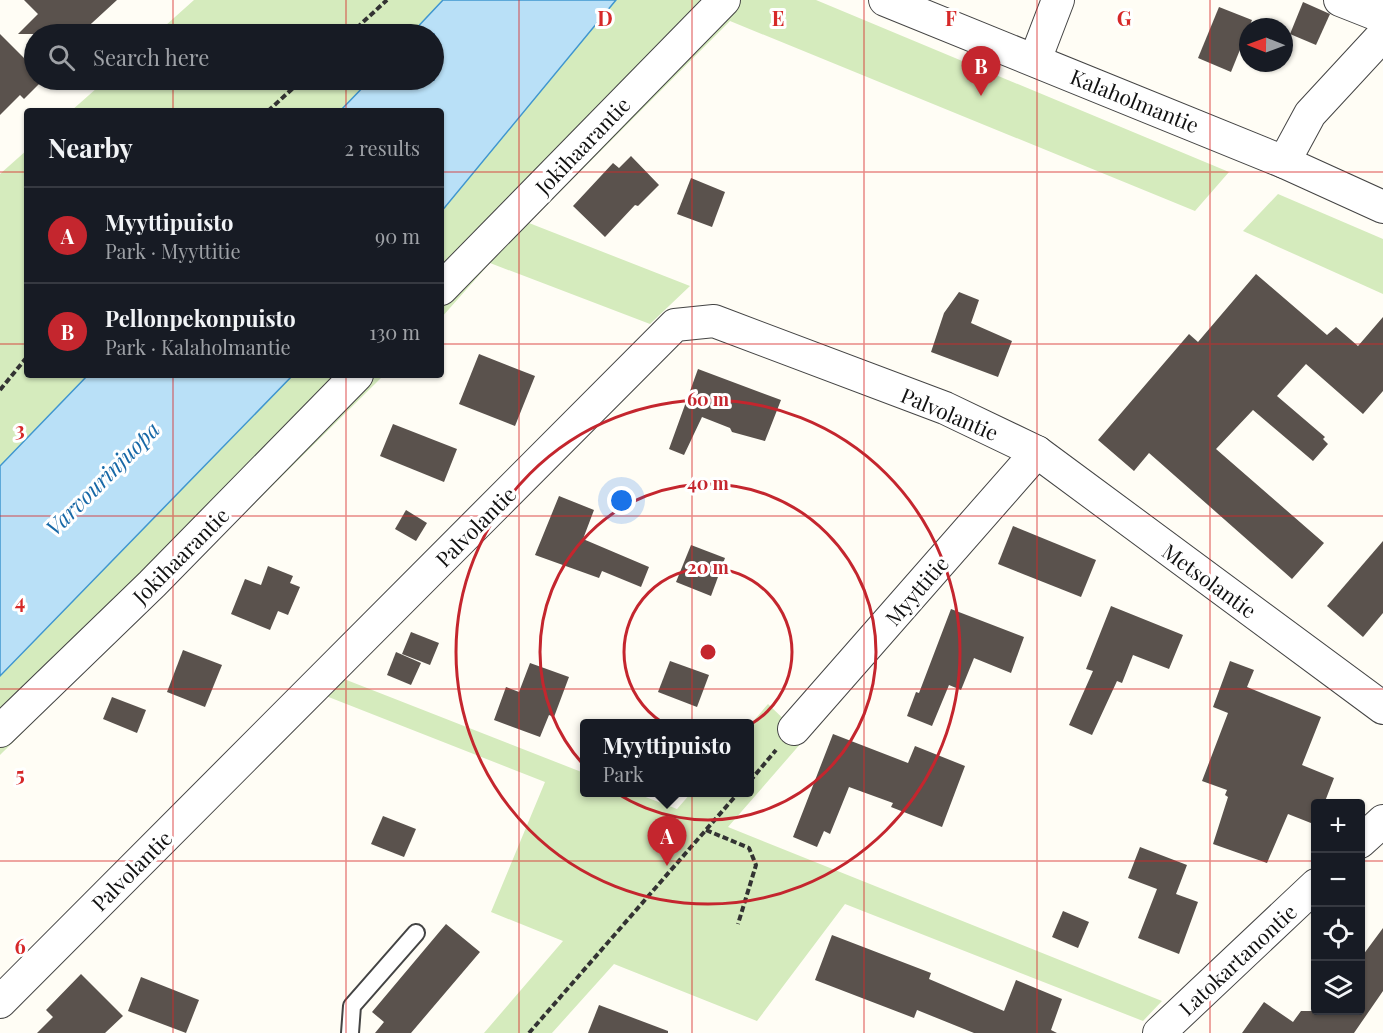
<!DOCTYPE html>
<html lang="en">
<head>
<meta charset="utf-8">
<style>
  :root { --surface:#171b24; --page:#20242c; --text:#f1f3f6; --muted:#9ea1a6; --line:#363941; --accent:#c4262e }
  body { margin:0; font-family:"Playfair Display",serif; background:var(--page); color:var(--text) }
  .controls { position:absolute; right:18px; bottom:18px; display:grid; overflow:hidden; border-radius:6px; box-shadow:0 2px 4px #0004 }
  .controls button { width:54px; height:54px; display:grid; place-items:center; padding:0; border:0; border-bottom:2px solid var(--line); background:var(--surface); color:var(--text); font:30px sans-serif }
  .compass { position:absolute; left:1239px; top:18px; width:54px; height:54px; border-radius:50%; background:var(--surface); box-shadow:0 2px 4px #0004; rotate:271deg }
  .you { position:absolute; left:622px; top:501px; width:21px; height:21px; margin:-15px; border:4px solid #fff; border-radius:50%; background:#1a73e8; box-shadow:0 0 0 9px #1a73e833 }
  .badge { display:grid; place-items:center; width:39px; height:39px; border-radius:50%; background:var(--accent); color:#fff; font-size:20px; font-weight:700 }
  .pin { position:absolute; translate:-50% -50px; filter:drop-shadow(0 2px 3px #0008) }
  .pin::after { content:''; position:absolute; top:32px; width:21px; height:18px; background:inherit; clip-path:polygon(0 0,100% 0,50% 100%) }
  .popup { position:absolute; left:580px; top:719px; width:174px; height:78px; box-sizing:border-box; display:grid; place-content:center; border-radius:6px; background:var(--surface); filter:drop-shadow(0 2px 4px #0005); font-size:20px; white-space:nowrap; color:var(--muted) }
  .popup b { font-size:22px; color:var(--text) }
  .popup::after { content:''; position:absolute; left:50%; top:100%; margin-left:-12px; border:12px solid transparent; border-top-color:var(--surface) }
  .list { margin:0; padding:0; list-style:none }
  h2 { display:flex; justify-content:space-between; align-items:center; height:78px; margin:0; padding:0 24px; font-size:26px }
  h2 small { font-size:20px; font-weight:400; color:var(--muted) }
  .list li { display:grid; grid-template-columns:39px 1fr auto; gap:18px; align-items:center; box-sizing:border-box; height:96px; padding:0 24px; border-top:2px solid var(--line) }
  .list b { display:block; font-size:22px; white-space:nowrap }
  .list p { margin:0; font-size:20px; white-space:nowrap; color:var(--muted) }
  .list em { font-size:20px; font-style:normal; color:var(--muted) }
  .icon { flex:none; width:33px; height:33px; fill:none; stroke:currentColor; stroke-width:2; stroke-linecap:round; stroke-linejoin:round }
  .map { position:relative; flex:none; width:1383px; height:1033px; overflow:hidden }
  .search { position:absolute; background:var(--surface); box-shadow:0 2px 4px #0004; left:24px; top:24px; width:420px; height:66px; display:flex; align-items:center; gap:15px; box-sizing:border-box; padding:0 21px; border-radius:33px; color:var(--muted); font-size:22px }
  .panel { position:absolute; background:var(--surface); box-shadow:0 2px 4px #0004; left:24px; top:108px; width:420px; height:270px; border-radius:6px }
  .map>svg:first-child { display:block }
  .green { fill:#d5ebbd }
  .water { fill:#b9e0f7; stroke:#3f96cf; stroke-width:1.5 }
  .building { fill:#5a524d }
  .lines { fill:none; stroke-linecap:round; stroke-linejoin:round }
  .service-casing { stroke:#444; stroke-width:20 }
  .minor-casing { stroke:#444; stroke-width:34 }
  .path { stroke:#333; stroke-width:4; stroke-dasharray:6 3; stroke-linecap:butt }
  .service { stroke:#fff; stroke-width:16 }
  .minor { stroke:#fff; stroke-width:32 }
  .grid { fill:none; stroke:#d62828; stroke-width:1.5; stroke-opacity:0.55 }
  .ring { fill:none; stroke:#c4262e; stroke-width:3 }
  .labels { text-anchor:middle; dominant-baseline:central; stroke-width:6; stroke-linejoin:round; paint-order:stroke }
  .street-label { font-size:21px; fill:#111; stroke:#fff }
  .water-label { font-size:22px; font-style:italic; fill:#1768a6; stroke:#fff }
  .grid-label { font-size:20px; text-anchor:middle; font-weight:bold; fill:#d62828; stroke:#fff; stroke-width:6; stroke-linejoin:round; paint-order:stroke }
  .centre { fill:#c4262e; stroke:#fff; stroke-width:3 }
  .ring-label { font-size:18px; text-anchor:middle; font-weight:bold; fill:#c4262e; stroke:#fff; stroke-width:6; stroke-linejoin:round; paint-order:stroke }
</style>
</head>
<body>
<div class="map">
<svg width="1383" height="1033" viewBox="0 0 1383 1033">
  <rect width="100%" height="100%" fill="#fffdf5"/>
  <!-- green -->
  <g class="green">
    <polygon points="194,0 443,0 411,34 156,34"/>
    <polygon points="616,0 816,0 1229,172 1195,211 730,21 529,223 690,286 650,324 490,263 441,318 441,212"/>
    <polygon points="106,80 370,80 340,111 71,111"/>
    <polygon points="27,150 27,375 88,375 0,466 0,174"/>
    <polygon points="1278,194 1383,239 1383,294 1243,231"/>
    <polygon points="293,375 384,375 0,755 0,676"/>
    <polygon points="344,679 584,773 584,792 635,793 677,809 691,793 750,792 750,725 768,704 794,729 802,742 728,827 1162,1001 1143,1021 845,904 757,1021 614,964 552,1033 484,1033 563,941 491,912 545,782 326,696"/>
  </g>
  <!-- water -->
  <g class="water">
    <polygon points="443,0 616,0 441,212 441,111 340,111 370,80 434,80 434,34 411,34"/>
    <polygon points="88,375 293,375 0,676 0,466"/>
  </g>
  <!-- building -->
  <g class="building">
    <polygon points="24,0 117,0 80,34 18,34 38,14"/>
    <polygon points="1303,2 1330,14 1316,45 1290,34"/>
    <polygon points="1219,7 1252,20 1231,72 1198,58"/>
    <polygon points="0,34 34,68 34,80 43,80 24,99 20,95 0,115"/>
    <polygon points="631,156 659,185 638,206 635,205 605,237 573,206 613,163 619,168"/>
    <polygon points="691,178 725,192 712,227 677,214"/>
    <polygon points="1256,274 1327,335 1336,327 1358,346 1383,317 1383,391 1363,414 1306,364 1277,396 1325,437 1323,439 1328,444 1313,461 1253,410 1216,449 1324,543 1292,579 1149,453 1134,471 1098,440 1189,334 1198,342"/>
    <polygon points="959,292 979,300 971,323 1012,341 998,377 931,352 944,313"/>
    <polygon points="479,354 535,376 515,426 459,404"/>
    <polygon points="698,369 781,400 765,441 732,432 730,428 702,417 684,455 669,449"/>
    <polygon points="393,424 457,449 444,482 380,456"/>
    <polygon points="559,496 594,510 583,539 649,567 641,587 602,571 599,578 535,555"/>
    <polygon points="406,510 427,523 416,541 395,529"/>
    <polygon points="1013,526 1096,560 1081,597 998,564"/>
    <polygon points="1383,541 1383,613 1363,637 1327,606"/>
    <polygon points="691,545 725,558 711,596 676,582"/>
    <polygon points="268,566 293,576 290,583 300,587 288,615 278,611 270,630 231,614 245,579 261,585"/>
    <polygon points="1111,606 1183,635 1169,669 1133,655 1122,683 1117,681 1092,735 1069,725 1093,671 1086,669"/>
    <polygon points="951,609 1024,637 1011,673 974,658 961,690 949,685 932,726 907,716 916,692 919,693"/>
    <polygon points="411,632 439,643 430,665 402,654"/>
    <polygon points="183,650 222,665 205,707 167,692"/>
    <polygon points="396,652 421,663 411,685 387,675"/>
    <polygon points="670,661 709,675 697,707 658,692"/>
    <polygon points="1230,661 1254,670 1247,687 1321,717 1302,765 1334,778 1324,804 1316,804 1316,825 1288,814 1267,863 1213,844 1228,797 1225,795 1227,790 1202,781 1228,713 1213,707"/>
    <polygon points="530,663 569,677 554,717 549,715 540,737 494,720 506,687 519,692"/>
    <polygon points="112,697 146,710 137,733 103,719"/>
    <polygon points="833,734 908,763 915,746 965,766 942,827 891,807 893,803 849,787 830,834 824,831 817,847 793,837"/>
    <polygon points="383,816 416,829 404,857 371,844"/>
    <polygon points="1140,847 1187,865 1176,894 1198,902 1179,954 1138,938 1157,889 1128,878"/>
    <polygon points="1063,911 1089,922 1078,948 1052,937"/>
    <polygon points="446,924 480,952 411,1033 375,1033 384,1022 372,1012"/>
    <polygon points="1383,928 1383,991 1354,1033 1242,1033 1264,1002 1293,1022 1301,1011 1360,1011 1360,959"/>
    <polygon points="832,935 931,973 929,979 1004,1011 1016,980 1062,999 1051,1030 1057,1033 974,1033 917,1010 914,1018 815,980"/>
    <polygon points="81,974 123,1016 105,1033 37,1033 53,1017 46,1010"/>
    <polygon points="141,977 199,1000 186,1033 128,1011"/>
    <polygon points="599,1005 668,1031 668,1033 588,1033"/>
  </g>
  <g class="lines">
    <defs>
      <polyline id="service" points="350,1033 352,1006 416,933"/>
      <g id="minor">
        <polyline points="885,0 1284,162 1383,207"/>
        <polyline points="1340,0 1383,17"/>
        <polyline points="1035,60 1058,0"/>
        <polyline points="1284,162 1310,114 1383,35"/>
        <polyline points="441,289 724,0"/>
        <polyline points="794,729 1037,452"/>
        <polyline points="0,731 152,584 357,375"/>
        <polyline points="1360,842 1383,821"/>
        <polyline points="0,1002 675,325 714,321 945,408 1037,452 1383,708"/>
        <polyline points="1159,1033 1316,885"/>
      </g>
    </defs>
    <!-- service casing -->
    <use href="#service" class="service-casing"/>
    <!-- minor casing -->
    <use href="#minor" class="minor-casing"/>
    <!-- path -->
    <g class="path">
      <polyline points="350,34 387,0"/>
      <polyline points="268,111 302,80"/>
      <polyline points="0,390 27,357"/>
      <polyline points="750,781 776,750"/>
      <polyline points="706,830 749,848 756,865 738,924"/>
      <polyline points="529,1033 739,792"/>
    </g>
    <!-- service -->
    <use href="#service" class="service"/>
    <!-- minor -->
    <use href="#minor" class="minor"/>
  </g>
  <!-- grid -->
  <path class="grid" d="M173,0V34M346,0V34M519,0V1033M692,0V1033M864,0V1033M1037,0V1033M1210,0V1033M173,80V111M346,80V111M0,172H27M441,172H1383M0,344H27M441,344H1383M173,375V1033M346,375V1033M0,516H1383M0,689H1383M0,861H1316M1360,861H1383"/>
  <!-- distance rings -->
  <g class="ring">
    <circle cx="708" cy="652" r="84"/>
    <circle cx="708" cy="652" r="168"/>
    <circle cx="708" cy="652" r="252"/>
  </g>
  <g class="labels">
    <!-- street labels -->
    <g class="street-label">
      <text transform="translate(1135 100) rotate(22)">Kalaholmantie</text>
      <text transform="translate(582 145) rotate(-46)">Jokihaarantie</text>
      <text transform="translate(950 413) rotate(23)">Palvolantie</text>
      <text transform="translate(475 526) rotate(-45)">Palvolantie</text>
      <text transform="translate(180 555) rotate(-45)">Jokihaarantie</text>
      <text transform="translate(1210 580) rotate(36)">Metsolantie</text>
      <text transform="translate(916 590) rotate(-49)">Myyttitie</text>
      <text transform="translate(131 870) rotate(-45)">Palvolantie</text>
      <text transform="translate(1237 959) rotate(-43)">Latokartanontie</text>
    </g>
    <!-- water labels -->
    <g class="water-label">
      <text transform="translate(102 478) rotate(-45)">Varvourinjuopa</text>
    </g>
  </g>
  <g class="grid-label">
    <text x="605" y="26">D</text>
    <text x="778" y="26">E</text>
    <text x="951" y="26">F</text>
    <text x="1124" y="26">G</text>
    <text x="20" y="437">3</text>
    <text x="20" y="609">4</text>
    <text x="20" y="782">5</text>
    <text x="20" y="954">6</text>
  </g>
  <circle cx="708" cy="652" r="9" class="centre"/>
  <g class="ring-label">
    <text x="708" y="406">60 m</text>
    <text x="708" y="490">40 m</text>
    <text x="708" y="574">20 m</text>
  </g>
</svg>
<div class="controls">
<button>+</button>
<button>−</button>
<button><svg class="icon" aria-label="locate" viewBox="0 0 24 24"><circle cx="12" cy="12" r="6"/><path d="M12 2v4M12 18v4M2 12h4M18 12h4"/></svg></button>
<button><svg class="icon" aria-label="layers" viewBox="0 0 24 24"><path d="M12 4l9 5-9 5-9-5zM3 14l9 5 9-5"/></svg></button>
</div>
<svg class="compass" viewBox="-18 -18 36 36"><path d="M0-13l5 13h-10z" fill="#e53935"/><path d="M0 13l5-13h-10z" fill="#9ea1a6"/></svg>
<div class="you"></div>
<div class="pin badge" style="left:667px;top:866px">A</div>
<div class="popup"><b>Myyttipuisto</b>Park</div>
<div class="pin badge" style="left:981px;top:96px">B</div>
<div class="search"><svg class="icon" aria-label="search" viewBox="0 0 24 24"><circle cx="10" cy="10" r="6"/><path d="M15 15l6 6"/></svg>Search here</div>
<section class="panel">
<h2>Nearby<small>2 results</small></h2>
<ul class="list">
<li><span class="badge">A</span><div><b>Myyttipuisto</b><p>Park · Myyttitie</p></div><em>90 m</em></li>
<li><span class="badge">B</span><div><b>Pellonpekonpuisto</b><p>Park · Kalaholmantie</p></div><em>130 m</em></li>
</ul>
</section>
</div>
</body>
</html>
